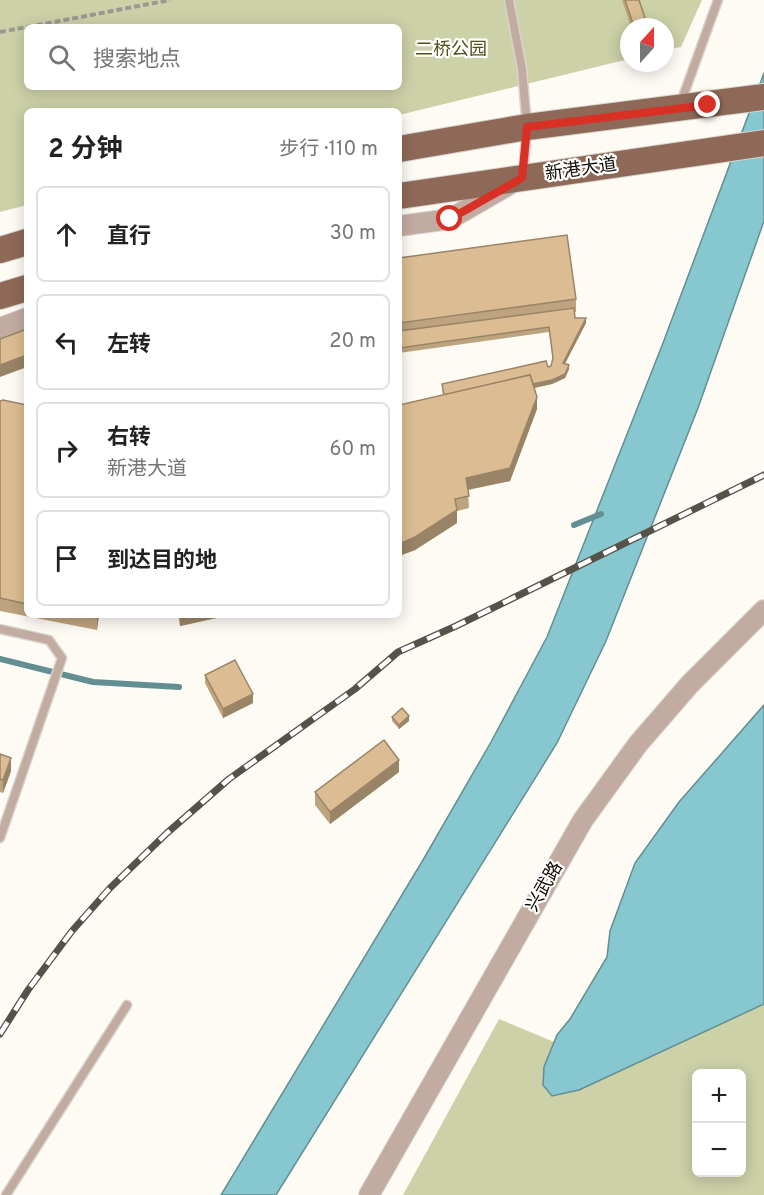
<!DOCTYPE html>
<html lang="zh">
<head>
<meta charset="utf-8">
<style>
  :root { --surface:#fff; --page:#f2f2f2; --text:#222; --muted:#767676; --line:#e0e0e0 }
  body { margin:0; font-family:Overpass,"Noto Sans SC",sans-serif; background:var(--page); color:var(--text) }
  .controls { position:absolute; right:18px; bottom:18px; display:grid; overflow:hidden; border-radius:9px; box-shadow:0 3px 15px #0003 }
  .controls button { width:54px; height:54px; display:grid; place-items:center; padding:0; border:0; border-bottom:2px solid var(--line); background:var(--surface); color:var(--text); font:30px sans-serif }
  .compass { position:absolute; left:620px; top:18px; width:54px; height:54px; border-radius:50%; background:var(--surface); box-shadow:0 3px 15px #0003; rotate:21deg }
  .stop { position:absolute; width:18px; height:18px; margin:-14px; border:4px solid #d93025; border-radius:50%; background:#fff }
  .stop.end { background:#d93025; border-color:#fff; box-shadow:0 2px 6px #0008 }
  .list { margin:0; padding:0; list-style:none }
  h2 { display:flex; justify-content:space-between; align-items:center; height:78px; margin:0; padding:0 24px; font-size:26px }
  h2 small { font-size:20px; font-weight:400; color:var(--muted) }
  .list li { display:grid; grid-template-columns:39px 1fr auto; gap:18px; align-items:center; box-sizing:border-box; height:96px; margin:0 12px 12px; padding:0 12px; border:2px solid var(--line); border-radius:9px }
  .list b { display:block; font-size:22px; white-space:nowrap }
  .list p { margin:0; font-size:20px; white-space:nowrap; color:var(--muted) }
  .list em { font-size:20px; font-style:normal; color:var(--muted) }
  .icon { flex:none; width:33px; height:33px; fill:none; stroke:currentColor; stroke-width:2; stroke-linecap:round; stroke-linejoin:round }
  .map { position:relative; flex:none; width:764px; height:1195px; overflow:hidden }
  .search { position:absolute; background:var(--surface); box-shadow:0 3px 15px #0003; left:24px; top:24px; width:378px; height:66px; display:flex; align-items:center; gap:15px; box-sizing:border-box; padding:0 21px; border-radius:9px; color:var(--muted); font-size:22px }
  .panel { position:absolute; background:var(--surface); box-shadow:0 3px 15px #0003; left:24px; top:108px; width:378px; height:510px; border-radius:9px }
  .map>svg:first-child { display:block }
  .green { fill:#cdd1a8; fill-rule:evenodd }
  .water { fill:#87c7cf; stroke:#638f92; stroke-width:1.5 }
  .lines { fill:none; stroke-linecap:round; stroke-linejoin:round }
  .stream { stroke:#638f92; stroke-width:6 }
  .service-casing { stroke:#d8d5ce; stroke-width:11 }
  .tertiary-casing { stroke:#d8d5ce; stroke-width:22 }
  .primary-casing { stroke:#d8d5ce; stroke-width:28 }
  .path { stroke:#9b9891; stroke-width:4; stroke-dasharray:6 3; stroke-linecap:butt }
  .service { stroke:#c2aba1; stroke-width:8 }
  .tertiary { stroke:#c2aba1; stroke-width:20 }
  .primary { stroke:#8f6957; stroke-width:26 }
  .rail-casing { stroke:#56524a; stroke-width:7 }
  .rail { stroke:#fff; stroke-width:4.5; stroke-dasharray:14; stroke-linecap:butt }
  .wall { fill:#bda37e }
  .shaded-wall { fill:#9a8467 }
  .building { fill:#dcbd93; stroke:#9a8467; stroke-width:1.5 }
  .route { stroke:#d93025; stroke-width:8 }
  .labels { text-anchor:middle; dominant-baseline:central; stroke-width:4.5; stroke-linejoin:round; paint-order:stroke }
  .park-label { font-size:18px; fill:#4e5018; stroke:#fff }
  .street-label { font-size:18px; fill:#0f0b03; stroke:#fff }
</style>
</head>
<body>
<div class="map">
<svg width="764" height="1195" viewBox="0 0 764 1195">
  <rect width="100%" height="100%" fill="#fefbf5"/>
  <!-- green -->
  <g class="green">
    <path d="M0,0H702L681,47L665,50V27H629V59L399,115V111H27V205L0,212ZM27,27H399V87H27Z"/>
    <path d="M764,984V1195H403L499,1019L595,1059ZM696,1074H742V1172H696Z"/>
  </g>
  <!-- water -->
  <g class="water">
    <polygon points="764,73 764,221 698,408 606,641 557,743 276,1195 221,1195 423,860 491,742 547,637 663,343"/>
    <polygon points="764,705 764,1004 579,1090 552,1096 543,1085 544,1067 557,1035 570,1019 607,957 610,931 635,863 679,802"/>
  </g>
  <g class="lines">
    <!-- stream -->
    <g class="stream">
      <polyline points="574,525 601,514"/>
      <polyline points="0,659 93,682 179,687"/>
    </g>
    <defs>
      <g id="service">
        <polyline points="509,0 522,69 527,127 523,175"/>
        <polyline points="680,105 718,0"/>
        <polyline points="0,629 49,640 62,658 0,838"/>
        <polyline points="6,1195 127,1005"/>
      </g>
      <g id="tertiary">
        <polyline points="399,226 450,219 512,183"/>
        <polyline points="0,328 27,318"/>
        <polyline points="369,1195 583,820 638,744 690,684 764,610"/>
      </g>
      <g id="primary">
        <polyline points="399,149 527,127 764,97"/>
        <polyline points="399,196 764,143"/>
        <polyline points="0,250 27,242"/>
        <polyline points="0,296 27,288"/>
      </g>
    </defs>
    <!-- service casing -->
    <use href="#service" class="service-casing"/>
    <!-- tertiary casing -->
    <use href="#tertiary" class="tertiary-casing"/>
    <!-- primary casing -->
    <use href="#primary" class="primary-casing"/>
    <!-- path -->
    <g class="path">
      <polyline points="28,27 170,0"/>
      <polyline points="0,32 27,27"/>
    </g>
    <!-- service -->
    <use href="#service" class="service"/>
    <!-- tertiary -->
    <use href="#tertiary" class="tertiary"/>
    <!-- primary -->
    <use href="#primary" class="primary"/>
    <defs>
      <polyline id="rail" points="0,1034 28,990 72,931 110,888 167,833 229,779 355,689 398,652 456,626 764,475"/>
    </defs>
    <!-- rail casing -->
    <use href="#rail" class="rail-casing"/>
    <!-- rail -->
    <use href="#rail" class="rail"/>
  </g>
  <!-- wall -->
  <g class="wall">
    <polygon points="622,0 639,0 648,27 631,27"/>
    <polygon points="399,258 576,299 576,312 575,312 575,318 586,323 565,364 569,369 565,378 552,384 534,388 537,409 510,481 468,490 469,508 457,511 457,523 415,550 399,556 399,405 443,395 442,384 548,367 551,366 553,360 549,332 399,353"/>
    <polygon points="0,401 27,405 27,615 99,615 97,630 0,611"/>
    <polygon points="178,615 230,615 180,626"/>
    <polygon points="205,675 253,703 223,718 205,683"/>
    <polygon points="392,717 409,721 399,729 392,721"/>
    <polygon points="0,754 11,771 3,793 0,792"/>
    <polygon points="399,772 330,824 315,805 315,792"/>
  </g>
  <!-- shaded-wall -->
  <g class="shaded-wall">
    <polygon points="586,318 586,323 563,367 563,363"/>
    <polygon points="27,355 27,367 0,377 0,365"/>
    <polygon points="569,365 569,369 565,378 552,384 446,407 446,402"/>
    <polygon points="537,397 537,409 510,481 466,490 466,478"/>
    <polygon points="457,510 457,523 415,550 399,556 399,544"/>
    <polygon points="97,615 99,615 97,630"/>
    <polygon points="180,615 230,615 180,626"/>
    <polygon points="253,694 253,703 223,718 223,709"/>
    <polygon points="409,716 409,721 399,729 399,725"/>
    <polygon points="11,758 11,771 3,793 3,780"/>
    <polygon points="399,760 399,772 330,824 330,812"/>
  </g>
  <!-- building -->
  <g class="building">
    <polygon points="625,0 639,0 648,27 634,27"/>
    <polygon points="567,235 576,299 399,323 399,258"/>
    <polygon points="574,308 575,318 586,318 563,363 569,365 565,374 552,380 533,384 530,375 444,395 442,384 546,361 548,367 551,366 553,358 549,327 399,348 399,331"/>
    <polygon points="27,329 27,355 0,365 0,339"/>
    <polygon points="530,375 537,397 510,468 466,478 469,496 455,499 457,510 415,537 399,544 399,405"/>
    <polygon points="3,400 27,405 27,604 0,598 0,401"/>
    <polygon points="84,615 97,615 97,618"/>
    <polygon points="235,660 253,694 223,709 205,675"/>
    <polygon points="402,708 409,716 399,725 392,717"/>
    <polygon points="384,740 399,760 330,812 315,792"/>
    <polygon points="0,754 11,758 3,780 0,779"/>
  </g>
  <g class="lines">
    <!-- route -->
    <polyline class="route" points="450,219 522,178 527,127 708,105"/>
  </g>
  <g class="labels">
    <!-- park labels -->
    <g class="park-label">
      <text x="451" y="50">二桥公园</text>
    </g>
    <!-- street labels -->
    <g class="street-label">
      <text transform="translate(581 170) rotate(-8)">新港大道</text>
      <text transform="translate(545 887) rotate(-60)">兴武路</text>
    </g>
  </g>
</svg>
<div class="controls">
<button>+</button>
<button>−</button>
</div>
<svg class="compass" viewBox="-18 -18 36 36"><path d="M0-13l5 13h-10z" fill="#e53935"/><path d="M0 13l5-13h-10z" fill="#767676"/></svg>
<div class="stop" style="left:450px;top:219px"></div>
<div class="stop end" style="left:708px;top:105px"></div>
<div class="search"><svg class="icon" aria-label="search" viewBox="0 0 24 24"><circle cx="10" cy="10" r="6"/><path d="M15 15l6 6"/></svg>搜索地点</div>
<section class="panel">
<h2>2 分钟<small>步行 · 110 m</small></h2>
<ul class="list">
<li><svg class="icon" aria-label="ahead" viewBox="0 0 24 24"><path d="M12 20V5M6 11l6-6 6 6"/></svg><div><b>直行</b></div><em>30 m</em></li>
<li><svg class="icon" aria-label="left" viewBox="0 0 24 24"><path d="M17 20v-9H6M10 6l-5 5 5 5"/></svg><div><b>左转</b></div><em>20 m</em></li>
<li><svg class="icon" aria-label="right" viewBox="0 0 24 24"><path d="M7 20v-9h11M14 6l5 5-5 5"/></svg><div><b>右转</b><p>新港大道</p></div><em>60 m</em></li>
<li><svg class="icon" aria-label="arrive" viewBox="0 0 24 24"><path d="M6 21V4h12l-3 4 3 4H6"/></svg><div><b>到达目的地</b></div></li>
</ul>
</section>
</div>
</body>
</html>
